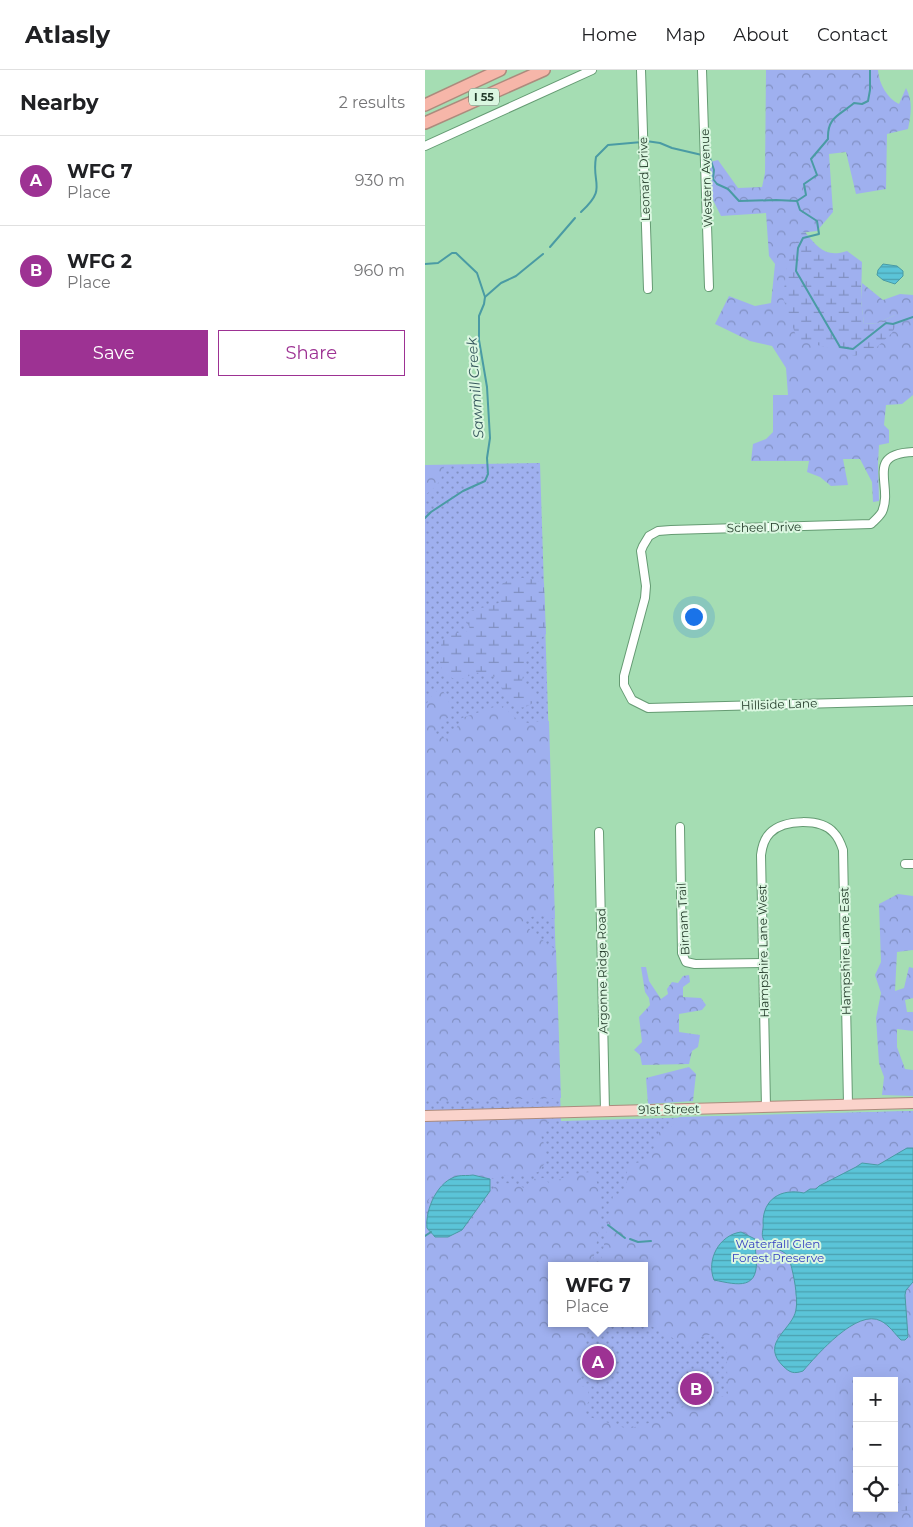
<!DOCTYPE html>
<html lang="en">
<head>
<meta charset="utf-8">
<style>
  :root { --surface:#fff; --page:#f6f6f6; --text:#202124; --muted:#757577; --line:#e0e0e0; --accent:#9d3293 }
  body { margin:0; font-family:Montserrat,sans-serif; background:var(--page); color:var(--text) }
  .controls { position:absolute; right:15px; bottom:15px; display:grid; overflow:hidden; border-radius:0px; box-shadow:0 5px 20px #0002 }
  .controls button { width:45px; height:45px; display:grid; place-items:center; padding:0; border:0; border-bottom:1px solid var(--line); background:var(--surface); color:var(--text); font:25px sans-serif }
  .you { position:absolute; left:268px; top:546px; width:18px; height:18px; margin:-12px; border:4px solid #fff; border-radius:50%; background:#1a73e8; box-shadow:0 0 0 8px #1a73e833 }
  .badge { display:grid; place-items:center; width:32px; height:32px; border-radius:50%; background:var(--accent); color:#fff; font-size:16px; font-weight:700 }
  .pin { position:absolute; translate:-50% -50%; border:2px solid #fff; box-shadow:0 1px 5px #0006 }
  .popup { position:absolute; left:123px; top:1192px; width:100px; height:65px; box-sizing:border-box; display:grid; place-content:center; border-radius:0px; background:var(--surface); filter:drop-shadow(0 1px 4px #0005); font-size:16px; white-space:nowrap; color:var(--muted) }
  .popup b { font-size:19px; color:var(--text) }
  .popup::after { content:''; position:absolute; left:50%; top:100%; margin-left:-10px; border:10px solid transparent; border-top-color:var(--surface) }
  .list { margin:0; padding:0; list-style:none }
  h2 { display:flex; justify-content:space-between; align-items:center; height:65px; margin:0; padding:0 20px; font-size:21px }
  h2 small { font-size:16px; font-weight:400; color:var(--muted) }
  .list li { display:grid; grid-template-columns:32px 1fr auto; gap:15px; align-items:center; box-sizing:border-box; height:90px; padding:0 20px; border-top:1px solid var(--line) }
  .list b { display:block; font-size:19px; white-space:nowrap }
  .list p { margin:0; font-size:16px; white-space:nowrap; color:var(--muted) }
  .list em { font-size:16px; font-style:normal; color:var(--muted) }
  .actions { display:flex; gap:10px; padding:15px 20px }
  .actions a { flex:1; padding:11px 0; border:1px solid var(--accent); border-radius:0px; text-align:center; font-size:18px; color:var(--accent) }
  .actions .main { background:var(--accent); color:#fff }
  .icon { flex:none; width:28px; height:28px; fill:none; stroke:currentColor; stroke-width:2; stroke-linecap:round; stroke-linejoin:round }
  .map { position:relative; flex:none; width:488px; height:1457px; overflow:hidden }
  header { display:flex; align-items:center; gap:30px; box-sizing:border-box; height:70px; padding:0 25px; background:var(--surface); border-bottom:1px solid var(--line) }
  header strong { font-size:24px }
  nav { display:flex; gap:28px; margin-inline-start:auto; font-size:18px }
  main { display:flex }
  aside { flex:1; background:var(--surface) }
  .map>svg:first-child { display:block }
  .grass { fill:url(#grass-dots); fill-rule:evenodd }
  .forest { fill:url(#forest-crowns); fill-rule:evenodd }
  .wetland { fill:url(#wetland-marsh) }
  .water { fill:url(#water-rules); stroke:#4a9ba4 }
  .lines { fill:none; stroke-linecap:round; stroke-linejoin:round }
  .stream { stroke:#4a9ba4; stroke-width:2 }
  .minor-casing { stroke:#659b73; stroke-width:10 }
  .major-casing { stroke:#ac8b7d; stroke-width:12 }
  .highway-casing { stroke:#ac8b7d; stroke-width:14 }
  .minor { stroke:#fff; stroke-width:8 }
  .major { stroke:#fad3cb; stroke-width:10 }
  .highway { stroke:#f6b6a9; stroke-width:11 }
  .labels { text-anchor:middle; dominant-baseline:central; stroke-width:4; stroke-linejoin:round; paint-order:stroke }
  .shield { fill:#dbf7e1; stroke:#5b7361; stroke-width:1 }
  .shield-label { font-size:11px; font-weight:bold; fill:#243b2a }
  .street-label { font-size:12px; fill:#243b2a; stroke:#dbf7e1 }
  .park-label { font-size:12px; fill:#3742c2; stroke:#dbf7e1 }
  .water-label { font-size:14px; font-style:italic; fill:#35565c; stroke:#dbf7e1 }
</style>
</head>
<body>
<header>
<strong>Atlasly</strong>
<nav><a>Home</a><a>Map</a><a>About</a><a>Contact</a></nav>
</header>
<main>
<aside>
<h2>Nearby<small>2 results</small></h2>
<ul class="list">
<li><span class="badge">A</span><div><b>WFG 7</b><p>Place</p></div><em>930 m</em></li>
<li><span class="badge">B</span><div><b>WFG 2</b><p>Place</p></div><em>960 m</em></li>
</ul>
<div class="actions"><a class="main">Save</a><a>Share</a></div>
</aside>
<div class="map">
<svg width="488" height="1457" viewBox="0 0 488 1457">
  <defs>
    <pattern id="grass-dots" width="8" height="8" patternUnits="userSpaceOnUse" patternTransform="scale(1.25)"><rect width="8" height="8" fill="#9fb0ef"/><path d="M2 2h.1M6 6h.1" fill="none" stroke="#8190c2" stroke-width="1.8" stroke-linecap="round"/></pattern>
    <pattern id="forest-crowns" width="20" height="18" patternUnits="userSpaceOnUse" patternTransform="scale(1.25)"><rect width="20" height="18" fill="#9fb0ef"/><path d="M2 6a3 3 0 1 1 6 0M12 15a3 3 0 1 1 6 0" fill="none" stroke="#8190c2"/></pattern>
    <pattern id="wetland-marsh" width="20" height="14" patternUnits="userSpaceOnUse" patternTransform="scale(1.25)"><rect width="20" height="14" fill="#9fb0ef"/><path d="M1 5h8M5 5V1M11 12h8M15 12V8" fill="none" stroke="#8190c2"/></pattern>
    <pattern id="water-rules" width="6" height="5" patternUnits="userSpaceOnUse" patternTransform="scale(1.25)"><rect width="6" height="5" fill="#5bc4d8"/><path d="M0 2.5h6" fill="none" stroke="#4ba0af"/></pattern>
  </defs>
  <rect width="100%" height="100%" fill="#a5ddb3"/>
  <!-- grass -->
  <path class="grass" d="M115,393L136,1051L488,1041V1457H0V395ZM127,1196H219V1253H127ZM432,1311H469V1438H432Z"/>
  <!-- forest -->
  <g class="forest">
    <path d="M341,0H453C454,14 462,28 474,34L481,18C488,31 486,44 483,59L462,64L461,119L431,124L421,82L404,84L408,142L392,161L374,163L430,286L470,245L453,253L439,254L436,230L437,213L458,230L475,224L488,225V325L477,334L461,335L459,355L464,360V373L454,375L453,393L454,431L448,432L447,412L435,389H418L423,415L406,416L395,407L382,402L384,391H326L328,374L341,369L348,362V325H363L361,298L347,276L325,271L290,254L304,226L330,236L346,233L350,194L344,186L341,143L296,146L286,126L285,92L293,90L313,118L337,117L340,103Z"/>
    <path d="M0,395H18C19,410 12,416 0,425Z"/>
    <path d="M12,621H18C38,655 17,641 10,665L21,669L28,664L37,648L72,636L80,637C85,646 97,654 107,653C114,652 117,650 124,651L130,849C119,846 109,843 99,851C106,865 119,870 131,880L136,1028L0,1031V636L6,627Z"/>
    <polygon points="473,824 488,826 488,880 472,882 470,921 479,918 484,897 488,898 488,928 480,930 482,942 488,942 488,961 472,959 472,977 480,999 488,1000 488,1026 457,1025 459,1007 454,993 451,948 456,923 450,905 456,892 454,834"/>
    <polygon points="216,897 221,897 224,911 236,929 243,924 242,919 247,912 253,913 258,906 264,905 265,912 258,917 258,927 276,928 281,935 277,940 254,944 254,962 275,965 273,977 267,981 264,994 217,995 215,985 209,980 217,972 214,947 225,935 224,928 220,922"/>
    <polygon points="264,997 271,1004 268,1031 223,1034 221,1008"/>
    <path d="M488,1041V1457H0V1151L2,1158L23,1167C27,1165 33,1163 37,1160C60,1143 59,1099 99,1118L108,1109L119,1108L125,1114C139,1106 150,1103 166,1102C186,1128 172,1166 167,1196H127V1253H164L155,1315L163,1319L164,1330L158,1345L203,1359L241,1348L244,1341L303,1325L301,1273C287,1261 276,1263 264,1277L219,1252V1196H181L176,1191L188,1126L199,1125L202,1110V1095L220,1091L228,1080L234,1062L246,1057L254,1047ZM432,1311H469V1438H432Z"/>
    <polygon points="124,1049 121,1059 114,1062 120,1076 121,1092 113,1102 98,1106 81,1105 65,1109 48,1105 16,1115 4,1129 0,1141 0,1052"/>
  </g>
  <!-- wetland -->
  <g class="wetland">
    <path d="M380,162C393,178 401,188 422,181L437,192L436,230L439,254L453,253L470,245H476L467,263L452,277L430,286L372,269L358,228L362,196L374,163Z"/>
    <path d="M90,508H102L119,513L121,564L108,575L101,584L97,612L101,620L110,623L113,627C95,651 77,629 74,608C68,607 57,602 51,603C44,605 39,610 32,609C11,607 14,585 17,571C25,565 31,562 41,562L45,559L42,551L44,542C54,536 64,539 75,532L73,519L78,513Z"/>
    <polygon points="480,1407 488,1408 488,1440 478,1441 469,1438 469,1408"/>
  </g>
  <!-- water -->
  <g class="water">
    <polygon points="458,194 472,196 478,201 478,206 470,214 458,210 452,205 453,200"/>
    <path d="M482,1078H488V1212L481,1220L480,1225L483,1267L480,1270H476C470,1264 464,1255 456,1251C432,1238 392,1285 378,1301C369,1304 365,1303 358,1296C337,1275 361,1263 369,1246C372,1240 372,1230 371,1224C371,1216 366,1192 363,1186C357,1178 341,1178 338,1168C336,1164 339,1158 338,1153C338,1129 356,1118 379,1123L385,1119H391L394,1116L431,1097L437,1093L453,1095Z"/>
    <path d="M48,1105L65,1109V1121L37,1160L23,1167H10C8,1164 4,1161 2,1158C0,1139 13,1110 33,1106C38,1105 43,1106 48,1105Z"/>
    <path d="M316,1162L330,1169C331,1175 330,1180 331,1185C335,1221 313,1215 289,1210C281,1190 294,1165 316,1162Z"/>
  </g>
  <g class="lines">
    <!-- stream -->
    <g class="stream">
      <polyline points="221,71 235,73 247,78 277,85"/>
      <path d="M281,87L285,88L289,100L288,109L292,114L303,119L314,131L351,130L372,131L381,125L379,114L392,105L386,89L403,69C402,47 414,46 429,33L437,34L443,31L445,20V0"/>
      <polyline points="372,131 375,140 392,151 394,164 378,168 373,178 371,201 415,277 428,279 461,253 468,254 488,247"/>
      <path d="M156,142C183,117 166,115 171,87L183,75L217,72"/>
      <polyline points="125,177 150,148"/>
      <polyline points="0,194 13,193 27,183 31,183 52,203 60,227"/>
      <polyline points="0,448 6,442 38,421 60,411 63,404 62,388 65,368 62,317 54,270 54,246 59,234 60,227 76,213 91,206 118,184"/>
      <polyline points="183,1155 200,1168"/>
      <polyline points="0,1166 6,1162"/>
      <polyline points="205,1169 213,1172 226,1171"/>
    </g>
    <defs>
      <g id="minor">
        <polyline points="216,0 223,219"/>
        <polyline points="277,0 284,217"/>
        <polyline points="0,76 167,0"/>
        <path d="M488,382C439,384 469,415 457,442C454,447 450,450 446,454L246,460L233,461L224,466L218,476L216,481L221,516L220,528L199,606V615L207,630L223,638L488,631"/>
        <polyline points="255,757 257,883 261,892 270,894 338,893"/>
        <polyline points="174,762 180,1041"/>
        <polyline points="480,794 488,794"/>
        <path d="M341,1037L336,785C337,777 340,768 345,763C359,749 396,748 409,763C413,767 416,774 418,780L423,1034"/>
      </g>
      <polyline id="major" points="0,1046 488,1033"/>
      <g id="highway">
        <polyline points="0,35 75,0"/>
        <polyline points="0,53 119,0"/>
      </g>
    </defs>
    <!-- minor casing -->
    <use href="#minor" class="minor-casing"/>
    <!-- major casing -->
    <use href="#major" class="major-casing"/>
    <!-- highway casing -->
    <use href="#highway" class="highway-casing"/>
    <!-- minor -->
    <use href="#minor" class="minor"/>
    <!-- major -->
    <use href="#major" class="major"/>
    <!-- highway -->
    <use href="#highway" class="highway"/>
  </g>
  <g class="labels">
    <!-- shield labels -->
    <rect class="shield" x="44" y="18.5" width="30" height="17" rx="4"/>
    <g class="shield-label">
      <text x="59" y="27">I 55</text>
    </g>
    <!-- street labels -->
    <g class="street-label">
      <text transform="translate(281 108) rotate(-92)">Western Avenue</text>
      <text transform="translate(219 109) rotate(-92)">Leonard Drive</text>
      <text transform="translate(339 457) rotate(-1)">Scheel Drive</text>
      <text transform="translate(354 634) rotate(-2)">Hillside Lane</text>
      <text transform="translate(258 849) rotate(-93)">Birnam Trail</text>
      <text transform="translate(338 881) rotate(-91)">Hampshire Lane West</text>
      <text transform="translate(420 881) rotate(-91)">Hampshire Lane East</text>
      <text transform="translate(177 901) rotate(-91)">Argonne Ridge Road</text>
      <text transform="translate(244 1039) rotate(-1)">91st Street</text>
    </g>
    <!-- park labels -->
    <g class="park-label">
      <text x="353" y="1173">Waterfall Glen<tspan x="353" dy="14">Forest Preserve</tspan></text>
    </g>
    <!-- water labels -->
    <g class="water-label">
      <text transform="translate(50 318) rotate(-94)">Sawmill Creek</text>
    </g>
  </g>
</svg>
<div class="controls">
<button>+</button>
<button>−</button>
<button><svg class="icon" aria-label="locate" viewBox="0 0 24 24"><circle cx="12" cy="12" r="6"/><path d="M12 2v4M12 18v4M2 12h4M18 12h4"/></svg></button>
</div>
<div class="you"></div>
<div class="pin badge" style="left:173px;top:1292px">A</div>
<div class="popup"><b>WFG 7</b>Place</div>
<div class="pin badge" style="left:271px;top:1319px">B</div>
</div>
</main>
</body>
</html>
